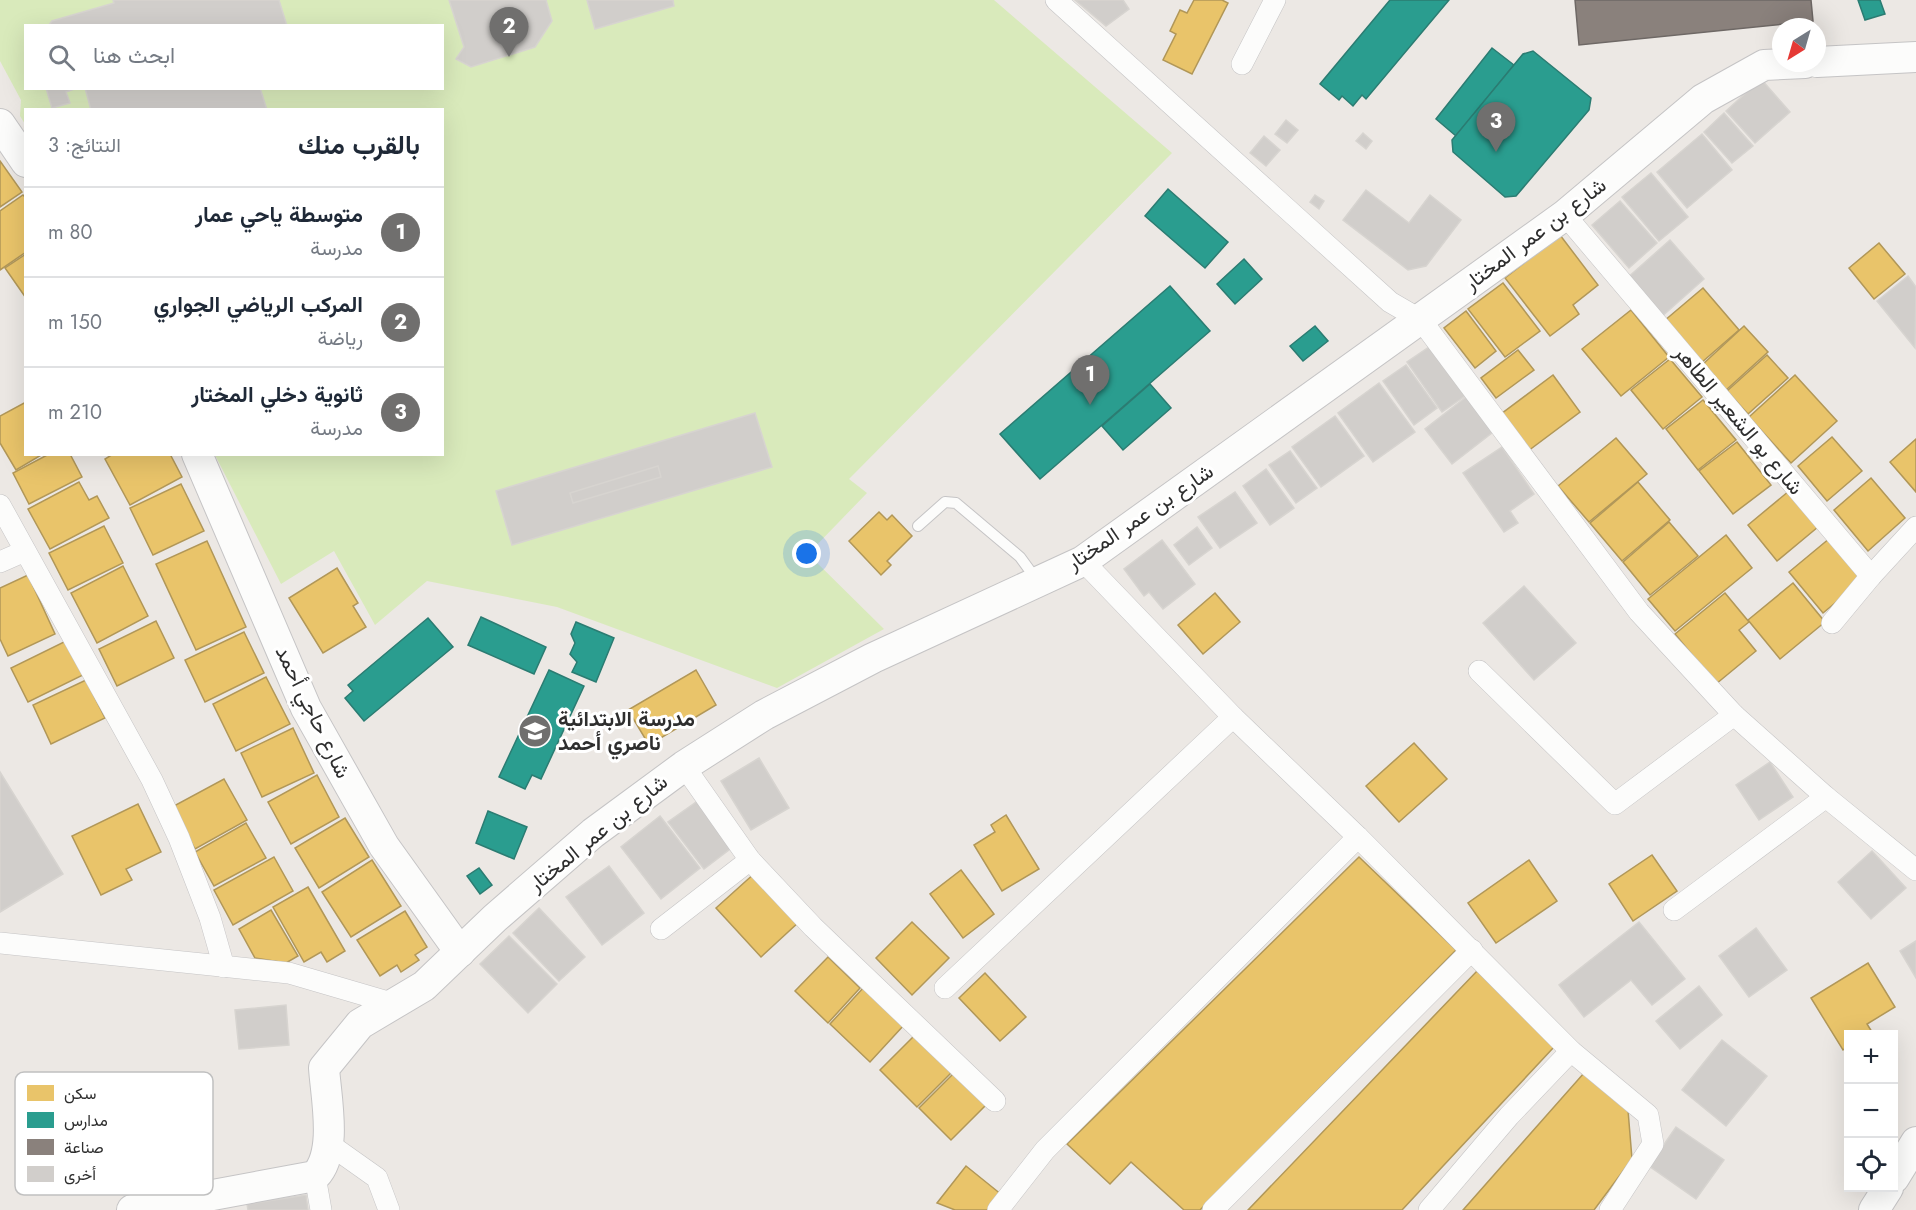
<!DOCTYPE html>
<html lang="ar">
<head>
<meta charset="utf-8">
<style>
  :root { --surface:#fff; --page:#f6f6f7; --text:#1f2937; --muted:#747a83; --line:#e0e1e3; --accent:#706f6e }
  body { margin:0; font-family:Jost,Vazirmatn,sans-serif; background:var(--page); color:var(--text); direction:rtl }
  .controls { position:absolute; right:18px; bottom:18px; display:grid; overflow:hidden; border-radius:0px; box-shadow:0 6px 24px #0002 }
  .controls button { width:54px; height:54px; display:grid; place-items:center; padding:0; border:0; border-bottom:2px solid var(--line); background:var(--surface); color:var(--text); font:30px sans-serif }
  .compass { position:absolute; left:1772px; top:18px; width:54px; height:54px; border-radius:50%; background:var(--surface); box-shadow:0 6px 24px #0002; rotate:217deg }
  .you { position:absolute; left:807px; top:554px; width:21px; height:21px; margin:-15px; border:4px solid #fff; border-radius:50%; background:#1a73e8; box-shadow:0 0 0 9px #1a73e833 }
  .badge { display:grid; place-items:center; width:39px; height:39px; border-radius:50%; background:var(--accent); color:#fff; font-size:20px; font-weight:700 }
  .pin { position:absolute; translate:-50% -50px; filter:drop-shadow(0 2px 3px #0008) }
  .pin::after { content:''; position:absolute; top:32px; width:21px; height:18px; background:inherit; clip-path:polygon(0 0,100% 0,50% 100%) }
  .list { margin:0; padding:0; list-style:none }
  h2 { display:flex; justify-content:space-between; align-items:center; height:78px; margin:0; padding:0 24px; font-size:26px }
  h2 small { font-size:20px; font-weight:400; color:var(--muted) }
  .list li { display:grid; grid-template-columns:39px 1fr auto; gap:18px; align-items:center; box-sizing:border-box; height:90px; padding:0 24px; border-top:2px solid var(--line) }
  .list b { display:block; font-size:22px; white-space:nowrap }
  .list p { margin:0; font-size:20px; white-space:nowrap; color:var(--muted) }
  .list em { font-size:20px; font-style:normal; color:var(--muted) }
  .icon { flex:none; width:33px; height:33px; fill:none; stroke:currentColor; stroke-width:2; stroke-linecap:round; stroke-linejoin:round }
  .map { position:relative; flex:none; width:1916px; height:1210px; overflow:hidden; direction:ltr }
  .search { position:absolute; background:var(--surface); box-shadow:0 6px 24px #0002; left:24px; top:24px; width:420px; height:66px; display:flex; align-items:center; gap:15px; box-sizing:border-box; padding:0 21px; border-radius:0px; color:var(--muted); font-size:22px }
  .panel { position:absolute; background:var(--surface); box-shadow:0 6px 24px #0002; left:24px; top:108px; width:420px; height:348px; border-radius:0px; direction:rtl }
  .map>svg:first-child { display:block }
  .pitch { fill:#d9eabb; fill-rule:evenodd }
  .homes { fill:#e9c46a; stroke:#b19758; stroke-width:1.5 }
  .schools { fill:#2a9d8f; stroke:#2b7c72; stroke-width:1.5 }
  .industry { fill:#8a817c; stroke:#6e6865; stroke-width:1.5 }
  .building { fill:#d1cecb; stroke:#d7d4d0; stroke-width:1.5 }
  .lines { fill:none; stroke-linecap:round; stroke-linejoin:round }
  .lane-casing { stroke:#c5c4c5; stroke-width:12 }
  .street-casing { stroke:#c5c4c5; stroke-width:22 }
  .secondary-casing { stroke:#c5c4c5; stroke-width:32 }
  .lane { stroke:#fcfcfb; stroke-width:10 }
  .street { stroke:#fcfcfb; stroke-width:21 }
  .secondary { stroke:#fcfcfb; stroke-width:30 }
  .labels { text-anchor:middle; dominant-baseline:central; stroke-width:6; stroke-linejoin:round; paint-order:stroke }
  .street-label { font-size:21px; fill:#2e2e2e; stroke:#fff }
  .poi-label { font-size:21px; font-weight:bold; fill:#2e2e2e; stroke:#fff; text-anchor:start }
  .key { fill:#fff; stroke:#c0c0c0; stroke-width:1.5 }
  .key-label { font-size:16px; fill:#2e2e2e }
</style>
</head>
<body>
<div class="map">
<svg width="1916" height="1210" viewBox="0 0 1916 1210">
  <rect width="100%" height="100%" fill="#ece8e4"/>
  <!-- pitch -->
  <path class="pitch" d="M0,0H994L1172,153L849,479L867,493L808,554L884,629L777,688L557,607L427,581L375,625L334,551L281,584L215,455L442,454V110H26L25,124L20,116L21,100L0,61ZM26,26H442V88H26Z"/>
  <!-- homes -->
  <g class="homes">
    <polygon points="1194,0 1222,0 1228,3 1192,74 1163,60 1176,34 1170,31 1180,10 1187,13"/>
    <polygon points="0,161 22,192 0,207"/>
    <polygon points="23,195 26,198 26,252 0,270 0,211"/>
    <polygon points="1560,235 1598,285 1573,305 1579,314 1550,336 1505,278"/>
    <polygon points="1879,243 1905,274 1874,299 1849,268"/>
    <polygon points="26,254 26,298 5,268"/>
    <polygon points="1503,283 1540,331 1505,357 1468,309"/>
    <polygon points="1703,288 1739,330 1701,363 1664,321"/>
    <polygon points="1631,310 1669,357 1621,396 1582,349"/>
    <polygon points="1466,311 1496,351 1475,368 1444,328"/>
    <polygon points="1744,326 1768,352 1725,391 1702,365"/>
    <polygon points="1518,350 1534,370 1496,398 1481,378"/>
    <polygon points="1767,355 1788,378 1748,414 1727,391"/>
    <polygon points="1670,359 1702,397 1663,429 1631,390"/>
    <polygon points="1553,375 1580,412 1528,451 1501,414"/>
    <polygon points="1795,375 1837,421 1791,463 1749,417"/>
    <polygon points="1703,400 1736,440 1698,470 1666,429"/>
    <polygon points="26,402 26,454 43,454 16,470 0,443 0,416"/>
    <polygon points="1832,437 1862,471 1827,501 1798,466"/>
    <polygon points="1616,438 1647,474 1589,522 1558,486"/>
    <polygon points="1916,439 1916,492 1890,462"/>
    <polygon points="1737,442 1771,485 1733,514 1699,471"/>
    <polygon points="49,454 70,454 82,477 29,504 13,473"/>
    <polygon points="113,454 170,454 182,477 130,505 105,459"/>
    <polygon points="1871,478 1905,518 1868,551 1834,510"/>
    <polygon points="79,482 89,500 97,496 109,518 50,549 28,509"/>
    <polygon points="1638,482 1670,520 1622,561 1590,523"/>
    <polygon points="181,484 204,531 153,555 130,508"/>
    <polygon points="1789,491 1818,527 1777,561 1748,525"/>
    <polygon points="879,512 887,520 892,515 912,536 887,561 891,565 881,575 849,541"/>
    <polygon points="1669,522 1698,556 1650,595 1623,562"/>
    <polygon points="104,526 123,563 68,590 49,553"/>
    <polygon points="1726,535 1752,568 1675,631 1648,599"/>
    <polygon points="1830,538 1864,579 1823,613 1789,572"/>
    <polygon points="207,541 246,627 196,650 156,564"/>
    <polygon points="123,566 148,616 97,643 71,593"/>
    <polygon points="337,568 358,603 353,606 366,627 323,653 289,598"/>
    <polygon points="28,575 55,634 8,656 0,639 0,588"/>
    <polygon points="1793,583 1825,622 1780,659 1748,620"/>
    <polygon points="1215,593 1240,622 1203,654 1178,625"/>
    <polygon points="1725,593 1749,622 1739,630 1756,651 1716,684 1675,634"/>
    <polygon points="156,621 174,658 117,686 99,649"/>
    <polygon points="244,632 264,673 205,702 185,660"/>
    <polygon points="66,641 83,675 28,702 11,668"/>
    <polygon points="696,670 716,705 649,745 628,710"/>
    <polygon points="266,677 290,724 236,751 213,704"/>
    <polygon points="86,680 105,718 51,744 33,705"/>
    <polygon points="293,728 314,773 262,797 241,753"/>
    <polygon points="1414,743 1447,779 1399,822 1366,786"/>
    <polygon points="317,775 339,817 291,844 268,802"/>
    <polygon points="224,779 247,820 195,849 172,807"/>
    <polygon points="138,804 161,852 126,869 132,880 101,895 72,836"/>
    <polygon points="1006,815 1039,869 1002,891 974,845 995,832 991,825"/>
    <polygon points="345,818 369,857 319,888 295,848"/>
    <polygon points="246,823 266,858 214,886 195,852"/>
    <polygon points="1652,855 1677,891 1633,921 1609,884"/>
    <polygon points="274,857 293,891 233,925 214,890"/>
    <polygon points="1359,857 1456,950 1200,1210 1184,1210 1131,1162 1110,1184 1067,1144"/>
    <polygon points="372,860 401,906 351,937 322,892"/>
    <polygon points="1529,860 1557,901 1496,943 1468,903"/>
    <polygon points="961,870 994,914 963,938 930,894"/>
    <polygon points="756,872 800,921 761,957 716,908"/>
    <polygon points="308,887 345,951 327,962 321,952 304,962 273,907"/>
    <polygon points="271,910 298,956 286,963 255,958 239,929"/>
    <polygon points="405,911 427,947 415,955 419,960 401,972 397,965 380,976 357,940"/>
    <polygon points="912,922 949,958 912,995 876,958"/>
    <polygon points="828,957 860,988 828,1023 795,991"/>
    <polygon points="1868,963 1895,1007 1867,1024 1872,1032 1868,1034 1848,1034 1848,1046 1843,1050 1811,998"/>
    <polygon points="1477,971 1554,1047 1402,1210 1248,1210"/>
    <polygon points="985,973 1026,1017 1000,1041 959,998"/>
    <polygon points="864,987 904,1025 870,1062 830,1024"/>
    <polygon points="915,1035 952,1072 917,1107 880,1070"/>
    <polygon points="954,1073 986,1105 951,1140 919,1108"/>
    <polygon points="1584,1073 1628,1110 1632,1159 1594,1210 1463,1210"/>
    <polygon points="966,1166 1002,1195 990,1210 955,1210 937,1203"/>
  </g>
  <!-- schools -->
  <g class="schools">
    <polygon points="1390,0 1449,0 1366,99 1362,95 1353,106 1342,96 1339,100 1320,84"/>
    <polygon points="1858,0 1880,0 1885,14 1865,20"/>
    <polygon points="1492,48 1514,65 1456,136 1436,119"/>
    <polygon points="1533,51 1591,98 1589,110 1516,196 1505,197 1453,152 1452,140 1523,54"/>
    <polygon points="1168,189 1228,242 1205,268 1145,216"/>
    <polygon points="1244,259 1262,279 1235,304 1217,284"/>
    <polygon points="1170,286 1210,331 1040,479 1000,434"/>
    <polygon points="1315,326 1328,341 1303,361 1290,346"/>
    <polygon points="1150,384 1171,408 1123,450 1102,426"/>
    <polygon points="481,617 546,647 534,674 468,645"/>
    <polygon points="428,618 453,647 364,721 345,698 353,691 348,685"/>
    <polygon points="576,622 614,638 596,682 572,672 577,662 570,654 575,643 571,634"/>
    <polygon points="549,670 584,686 541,779 532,775 525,789 499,777"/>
    <polygon points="488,811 527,827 514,859 476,843"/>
    <polygon points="479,868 492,885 480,894 467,876"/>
  </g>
  <!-- industry -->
  <polygon class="industry" points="1575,0 1811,0 1813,21 1579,45"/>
  <!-- building -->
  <g class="building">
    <polygon points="113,0 279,0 287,26 48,26 52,21 114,3"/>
    <polygon points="449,0 546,0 552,21 535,47 471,67 456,59 464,47"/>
    <polygon points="587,0 673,0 674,6 595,29"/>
    <polygon points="1075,0 1123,0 1129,9 1106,26"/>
    <polygon points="1761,79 1790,112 1755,143 1726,111"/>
    <polygon points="46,88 77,88 66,92 70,103 52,108"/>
    <polygon points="85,88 260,88 267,110 91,110"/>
    <polygon points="1724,113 1753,146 1732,163 1704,132"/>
    <polygon points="1286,120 1298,130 1287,143 1275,134"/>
    <polygon points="1363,133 1372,141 1366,149 1356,141"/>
    <polygon points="1702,134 1732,170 1687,208 1657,172"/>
    <polygon points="1264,136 1280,150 1266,166 1250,153"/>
    <polygon points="1651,173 1688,217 1659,241 1622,197"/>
    <polygon points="1366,190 1409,223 1430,195 1461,220 1426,266 1408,270 1343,220"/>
    <polygon points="1315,195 1324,201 1319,209 1310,202"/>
    <polygon points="1620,201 1657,243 1629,268 1592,225"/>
    <polygon points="1670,240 1704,279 1659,319 1625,280"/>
    <polygon points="1908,276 1916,287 1915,348 1877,301"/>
    <polygon points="1429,347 1465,396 1442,412 1407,362"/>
    <polygon points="1406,365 1437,408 1414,425 1383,381"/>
    <polygon points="1379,383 1415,432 1373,462 1338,413"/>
    <polygon points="1466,397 1493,432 1452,464 1425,429"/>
    <polygon points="755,413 772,467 512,545 496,491"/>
    <polygon points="1335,416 1364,456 1321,487 1292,447"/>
    <polygon points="1502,447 1534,494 1510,511 1518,523 1504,532 1463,473"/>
    <polygon points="1290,451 1317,488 1296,503 1269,465"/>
    <polygon points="658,466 661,477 573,503 570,493"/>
    <polygon points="1266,469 1294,508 1270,525 1243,486"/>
    <polygon points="1235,492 1257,523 1220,548 1198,517"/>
    <polygon points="1197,527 1212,548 1189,565 1174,545"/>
    <polygon points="1162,540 1195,584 1163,609 1149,592 1144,596 1124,569"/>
    <polygon points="1524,586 1576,643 1534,680 1483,623"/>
    <polygon points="759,758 789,808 751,830 721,781"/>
    <polygon points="1770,762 1793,797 1759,820 1736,785"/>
    <polygon points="0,772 63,874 0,912"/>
    <polygon points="699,800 734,846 704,869 668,822"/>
    <polygon points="660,816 700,868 661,899 621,847"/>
    <polygon points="1872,851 1906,888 1871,919 1838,882"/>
    <polygon points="609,866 644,913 602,945 566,897"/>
    <polygon points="539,908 585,957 559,981 513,933"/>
    <polygon points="1639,922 1685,979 1652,1005 1631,980 1584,1017 1559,985"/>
    <polygon points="1756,928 1787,970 1749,997 1719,956"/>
    <polygon points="509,936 557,984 528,1013 480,964"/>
    <polygon points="1916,941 1916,978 1900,951"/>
    <polygon points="1699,986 1722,1015 1680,1049 1656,1021"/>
    <polygon points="286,1005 289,1045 239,1049 235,1010"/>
    <polygon points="1722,1040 1767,1076 1726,1126 1682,1090"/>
    <polygon points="1676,1127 1724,1160 1696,1199 1649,1166"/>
    <polygon points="306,1195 308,1210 248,1210 247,1204"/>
  </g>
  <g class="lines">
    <defs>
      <polyline id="lane" points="918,526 945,502 956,503 1020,557 1036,579"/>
      <g id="street">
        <polyline points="1056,0 1390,302 1421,320 1639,612 1734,715 1826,797 1916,870"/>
        <polyline points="1242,64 1275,0"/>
        <polyline points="1565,215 1871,576"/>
        <polyline points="0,505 152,780 179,838 210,918 224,967"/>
        <polyline points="1083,561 1233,717 1358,837 1571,1051 1648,1115 1653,1144 1610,1210"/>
        <polyline points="0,562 25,551"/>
        <polyline points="1832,623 1871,576 1916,527"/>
        <polyline points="1479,671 1615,804 1734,715"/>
        <polyline points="684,766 750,860 813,927 995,1101"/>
        <polyline points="1674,910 1826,797"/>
        <polyline points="661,929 750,860"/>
        <polyline points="0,943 289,973 395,1004"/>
        <polyline points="945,988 1233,717"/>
        <polyline points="329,1144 377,1178 389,1210"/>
        <polyline points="315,1176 321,1210"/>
        <polyline points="998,1210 1045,1150 1358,837"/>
        <polyline points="1213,1210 1472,950"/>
        <polyline points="1429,1210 1509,1116 1571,1051"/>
      </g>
      <g id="secondary">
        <polyline points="1817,62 1916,57"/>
        <polyline points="0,124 26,162"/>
        <polyline points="197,454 306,708 384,846 460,952"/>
        <polyline points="1894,1178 1916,1142"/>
        <path d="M132,1210L315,1176C338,1153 326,1098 324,1068L360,1024L424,986L495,918L593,833L684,766L764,715L873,658L1083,561L1565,215L1703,99L1764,65L1805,63"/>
        <polyline points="1874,1210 1888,1188"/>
      </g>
    </defs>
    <!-- lane casing -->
    <use href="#lane" class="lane-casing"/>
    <!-- street casing -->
    <use href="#street" class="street-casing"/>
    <!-- secondary casing -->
    <use href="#secondary" class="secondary-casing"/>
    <!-- lane -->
    <use href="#lane" class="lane"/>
    <!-- street -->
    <use href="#street" class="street"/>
    <!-- secondary -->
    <use href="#secondary" class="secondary"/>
  </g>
  <!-- icons -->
  <defs>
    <symbol id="school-disc" viewBox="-11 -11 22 22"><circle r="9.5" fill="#706f6e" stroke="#fff"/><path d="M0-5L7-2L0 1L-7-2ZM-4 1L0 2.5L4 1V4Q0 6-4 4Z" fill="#fff"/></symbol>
  </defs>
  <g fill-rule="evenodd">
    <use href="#school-disc" x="516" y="712" width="38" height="38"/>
  </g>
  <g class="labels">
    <!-- street labels -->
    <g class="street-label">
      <text transform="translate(1535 234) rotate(-37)">شارع بن عمر المختار</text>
      <text transform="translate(1739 420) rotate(50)">شارع بو الشعير الطاهر</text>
      <text transform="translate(1140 517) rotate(-34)">شارع بن عمر المختار</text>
      <text transform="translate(313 712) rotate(64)">شارع حاجي أحمد</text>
      <text transform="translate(598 833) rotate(-39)">شارع بن عمر المختار</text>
    </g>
    <!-- poi labels -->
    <g class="poi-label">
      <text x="558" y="719">مدرسة الابتدائية<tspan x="558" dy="24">ناصري أحمد</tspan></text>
    </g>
  </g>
  <!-- legend -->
  <rect x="15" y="1072" width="198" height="123" rx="9" class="key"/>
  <rect x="27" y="1085" width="27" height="16" fill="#e9c46a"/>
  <rect x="27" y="1112" width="27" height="16" fill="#2a9d8f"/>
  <rect x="27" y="1139" width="27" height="16" fill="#8a817c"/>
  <rect x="27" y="1166" width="27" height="16" fill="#d1cecb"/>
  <g class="key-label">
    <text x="64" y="1099">سكن</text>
    <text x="64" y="1126">مدارس</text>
    <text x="64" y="1153">صناعة</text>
    <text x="64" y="1180">أخرى</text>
  </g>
</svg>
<div class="controls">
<button>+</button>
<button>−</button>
<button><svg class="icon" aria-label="locate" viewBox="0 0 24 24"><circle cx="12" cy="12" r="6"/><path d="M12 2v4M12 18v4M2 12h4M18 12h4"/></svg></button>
</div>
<svg class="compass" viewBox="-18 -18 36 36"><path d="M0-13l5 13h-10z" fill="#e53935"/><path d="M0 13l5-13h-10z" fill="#747a83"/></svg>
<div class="you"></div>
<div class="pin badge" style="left:1090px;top:405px">1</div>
<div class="pin badge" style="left:509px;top:57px">2</div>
<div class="pin badge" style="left:1496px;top:152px">3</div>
<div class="search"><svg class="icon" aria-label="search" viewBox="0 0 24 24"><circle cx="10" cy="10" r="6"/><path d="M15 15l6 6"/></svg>ابحث هنا</div>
<section class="panel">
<h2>بالقرب منك<small>النتائج: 3</small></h2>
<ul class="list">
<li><span class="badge">1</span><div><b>متوسطة ياحي عمار</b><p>مدرسة</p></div><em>80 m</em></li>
<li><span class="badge">2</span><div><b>المركب الرياضي الجواري</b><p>رياضة</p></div><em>150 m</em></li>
<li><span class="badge">3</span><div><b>ثانوية دخلي المختار</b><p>مدرسة</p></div><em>210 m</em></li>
</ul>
</section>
</div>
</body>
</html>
